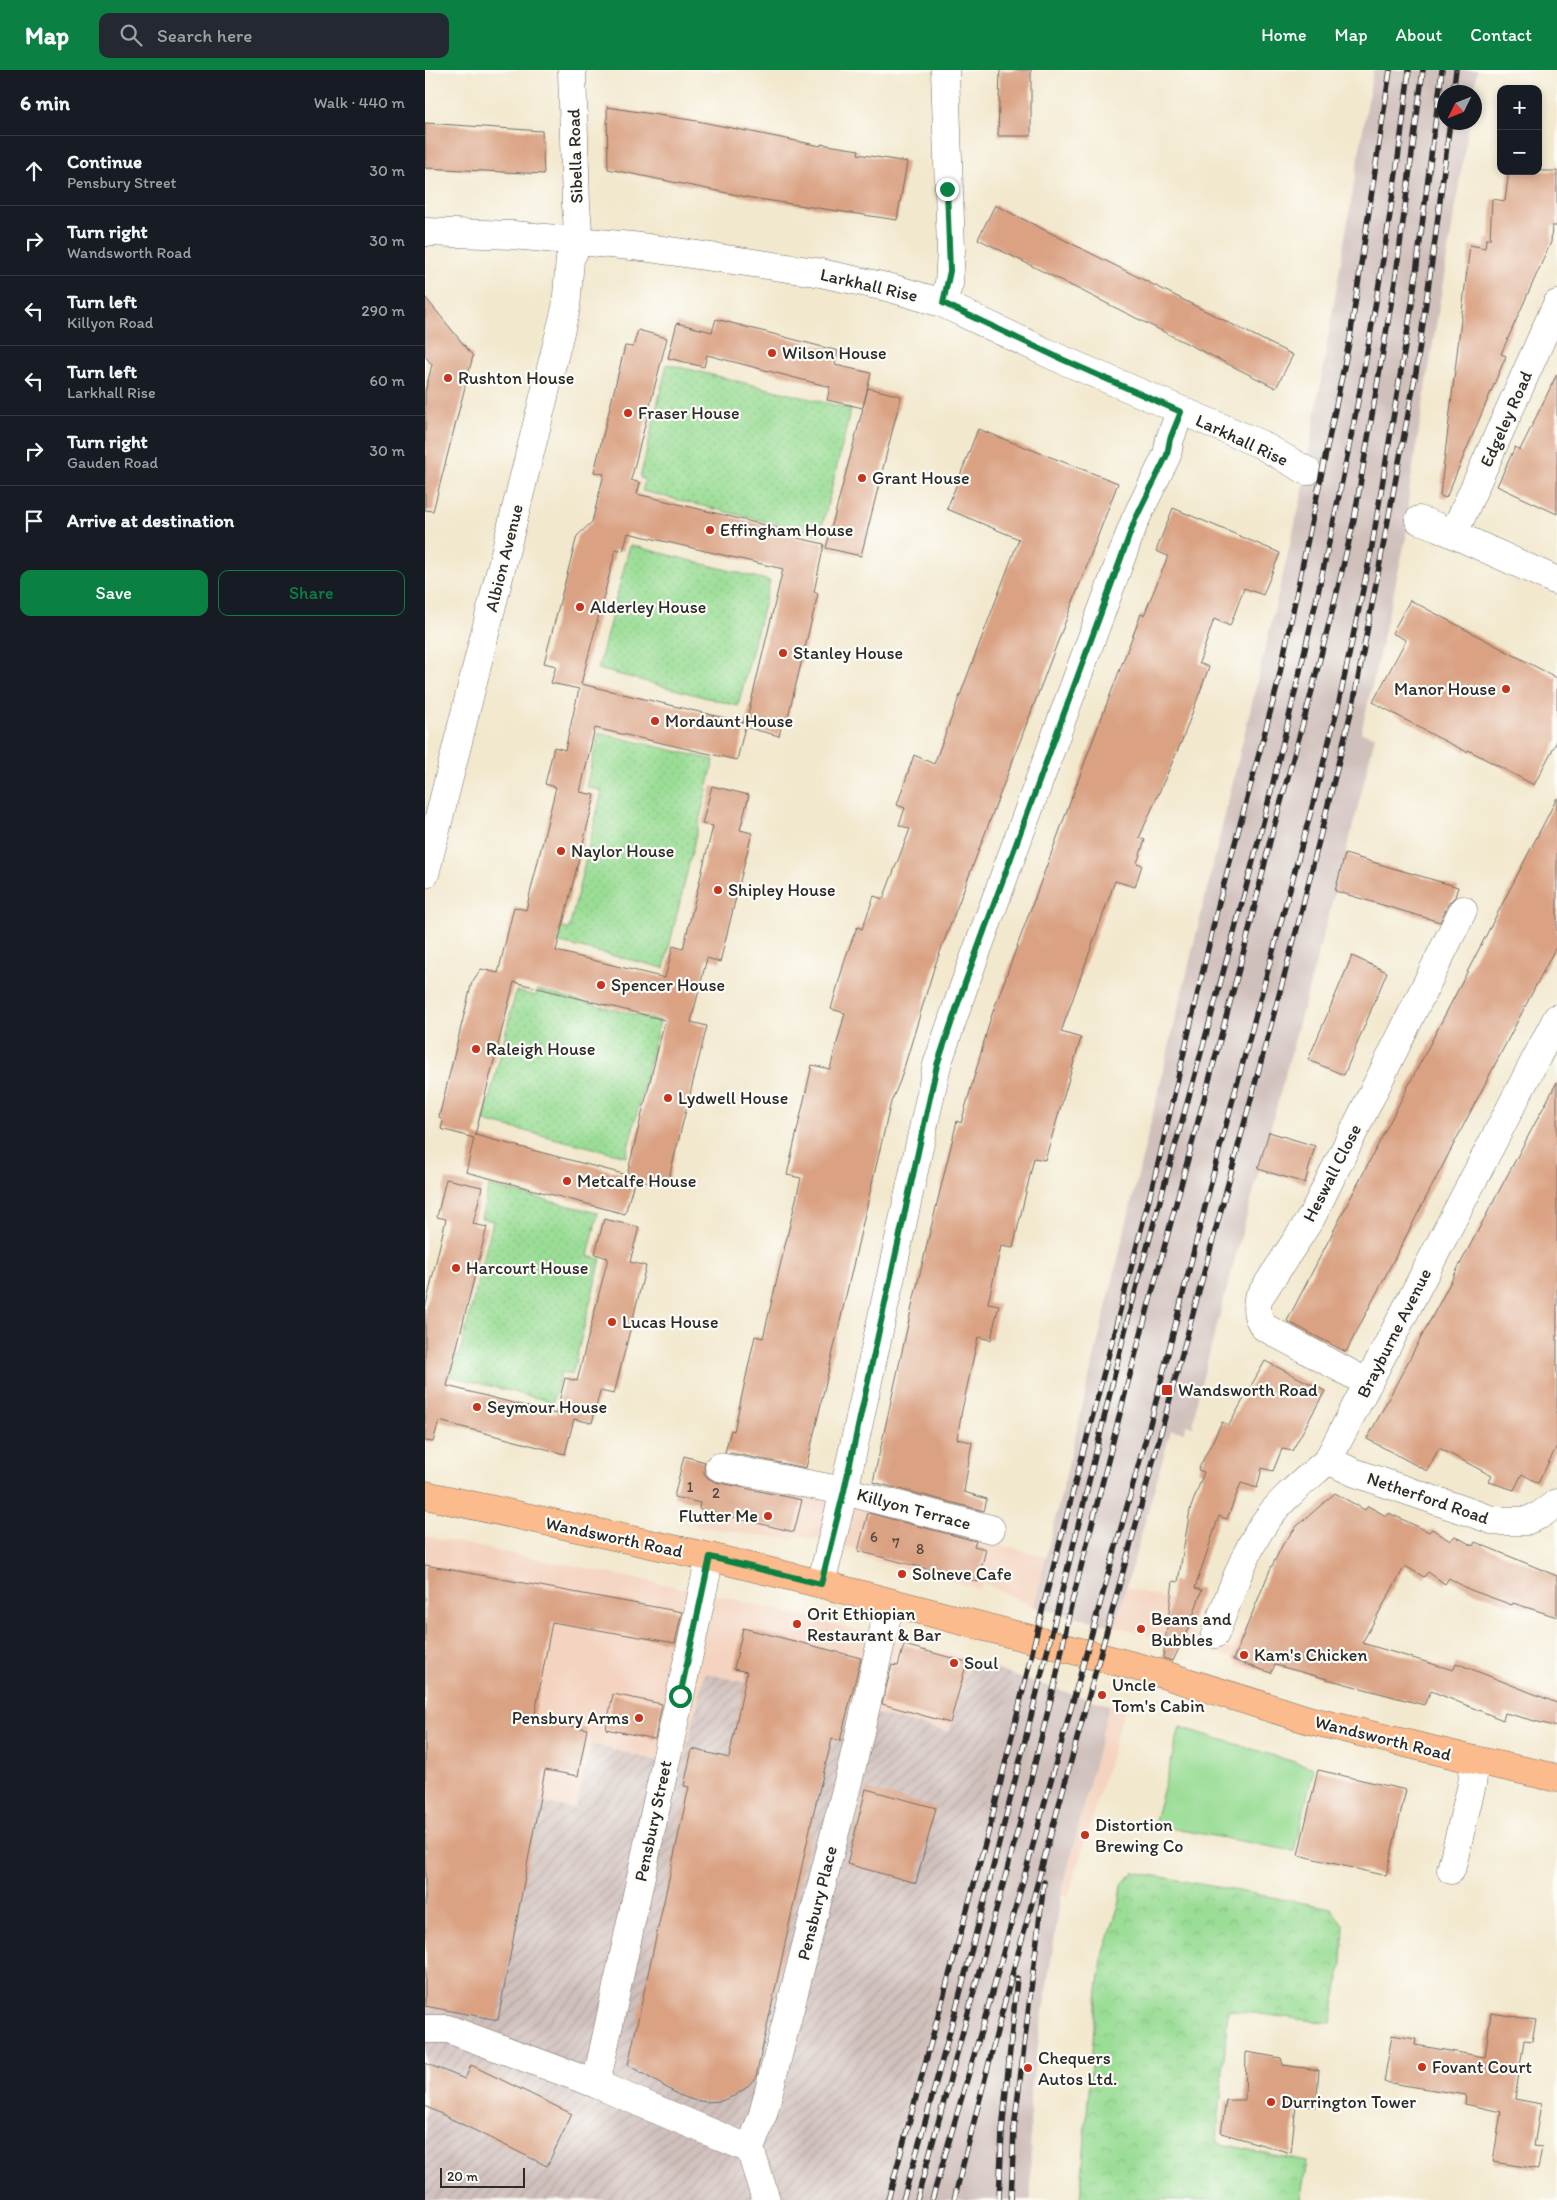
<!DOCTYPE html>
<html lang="en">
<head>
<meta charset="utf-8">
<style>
  :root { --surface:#171b24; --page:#242831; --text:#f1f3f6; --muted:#9ea1a6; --line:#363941; --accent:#0b8043 }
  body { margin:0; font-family:Itim,sans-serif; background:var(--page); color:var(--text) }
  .controls { position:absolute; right:15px; top:15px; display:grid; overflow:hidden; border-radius:10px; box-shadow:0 2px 8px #0003 }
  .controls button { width:45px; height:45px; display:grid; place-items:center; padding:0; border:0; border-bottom:1px solid var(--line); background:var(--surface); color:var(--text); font:25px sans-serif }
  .compass { position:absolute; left:1012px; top:15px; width:45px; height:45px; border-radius:50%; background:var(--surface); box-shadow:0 2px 8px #0003; rotate:227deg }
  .scale { position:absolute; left:15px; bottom:12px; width:85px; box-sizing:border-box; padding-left:5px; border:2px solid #2b2b2b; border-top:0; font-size:14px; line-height:18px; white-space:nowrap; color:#2b2b2b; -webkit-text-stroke:4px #fdfcf7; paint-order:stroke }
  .stop { position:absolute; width:15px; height:15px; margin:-11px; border:4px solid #0b8043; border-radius:50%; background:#fff }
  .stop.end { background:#0b8043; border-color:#fff; box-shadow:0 1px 5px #0008 }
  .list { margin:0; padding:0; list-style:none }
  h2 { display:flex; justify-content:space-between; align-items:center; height:65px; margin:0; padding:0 20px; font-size:21px }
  h2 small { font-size:16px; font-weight:400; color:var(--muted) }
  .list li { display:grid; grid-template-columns:32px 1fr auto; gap:15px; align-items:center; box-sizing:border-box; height:70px; padding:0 20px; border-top:1px solid var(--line) }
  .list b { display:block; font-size:19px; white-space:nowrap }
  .list p { margin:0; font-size:16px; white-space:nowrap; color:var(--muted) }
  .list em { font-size:16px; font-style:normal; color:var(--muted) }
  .actions { display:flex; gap:10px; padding:15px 20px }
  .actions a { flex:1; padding:11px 0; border:1px solid var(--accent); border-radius:10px; text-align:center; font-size:18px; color:var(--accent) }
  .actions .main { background:var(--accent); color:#fff }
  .icon { flex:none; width:28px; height:28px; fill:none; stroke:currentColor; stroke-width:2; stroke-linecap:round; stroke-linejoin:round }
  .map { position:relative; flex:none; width:1132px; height:2130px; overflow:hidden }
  header { display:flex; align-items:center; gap:30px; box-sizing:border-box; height:70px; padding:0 25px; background:var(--accent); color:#fff }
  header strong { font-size:24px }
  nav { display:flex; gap:28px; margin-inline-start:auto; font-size:18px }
  .search { width:350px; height:45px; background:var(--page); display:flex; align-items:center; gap:12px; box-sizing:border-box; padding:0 18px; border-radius:10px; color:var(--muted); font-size:19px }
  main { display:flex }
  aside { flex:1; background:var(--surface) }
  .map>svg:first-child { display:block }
  .built { fill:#f4d3c0 }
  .industrial { fill:url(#industrial-furrows) }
  .railway { fill:#d0c0bc }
  .grass { fill:#9add95; stroke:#628460 }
  .park { fill:url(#park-crowns); stroke:#628460 }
  .garden { fill:url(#garden-dots); stroke:#628460 }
  .building { fill:#daa283; fill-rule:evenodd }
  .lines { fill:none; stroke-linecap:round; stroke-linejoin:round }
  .street-casing { stroke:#716d64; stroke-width:29 }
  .primary-casing { stroke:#716d64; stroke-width:29 }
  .street { stroke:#fff; stroke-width:28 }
  .primary { stroke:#fbbb8c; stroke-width:28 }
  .rail-casing { stroke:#2b2b2b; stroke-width:5.5 }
  .rail { stroke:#fdfcf7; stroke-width:4; stroke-dasharray:11; stroke-linecap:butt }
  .route { stroke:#0b8043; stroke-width:6 }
  .poi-dot { fill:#c8321e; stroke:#fdfcf7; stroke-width:2 }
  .labels { text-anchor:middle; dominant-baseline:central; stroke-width:4.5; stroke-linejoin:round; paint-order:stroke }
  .number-label { font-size:15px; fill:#574941 }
  .street-label { font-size:18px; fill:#2b2b2b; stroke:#fdfcf7 }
  .poi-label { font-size:18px; fill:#2b2b2b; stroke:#fdfcf7; text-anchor:start }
</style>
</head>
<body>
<header>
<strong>Map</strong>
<div class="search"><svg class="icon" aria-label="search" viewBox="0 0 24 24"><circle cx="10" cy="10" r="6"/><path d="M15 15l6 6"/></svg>Search here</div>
<nav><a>Home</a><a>Map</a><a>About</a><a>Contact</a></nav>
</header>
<main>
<aside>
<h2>6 min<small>Walk · 440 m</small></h2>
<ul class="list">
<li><svg class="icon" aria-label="ahead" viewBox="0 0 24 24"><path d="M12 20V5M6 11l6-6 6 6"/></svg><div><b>Continue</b><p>Pensbury Street</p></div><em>30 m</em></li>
<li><svg class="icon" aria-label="right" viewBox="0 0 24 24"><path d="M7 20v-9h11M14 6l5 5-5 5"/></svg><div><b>Turn right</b><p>Wandsworth Road</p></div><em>30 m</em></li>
<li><svg class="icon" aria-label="left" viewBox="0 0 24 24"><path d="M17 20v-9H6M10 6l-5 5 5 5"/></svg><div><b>Turn left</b><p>Killyon Road</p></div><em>290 m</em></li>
<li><svg class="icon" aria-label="left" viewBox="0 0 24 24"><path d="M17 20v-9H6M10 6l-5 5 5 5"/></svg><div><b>Turn left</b><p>Larkhall Rise</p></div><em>60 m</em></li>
<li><svg class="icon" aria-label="right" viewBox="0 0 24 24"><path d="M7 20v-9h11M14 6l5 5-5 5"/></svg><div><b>Turn right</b><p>Gauden Road</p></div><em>30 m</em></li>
<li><svg class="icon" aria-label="arrive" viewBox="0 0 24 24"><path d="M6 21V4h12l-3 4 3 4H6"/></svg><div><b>Arrive at destination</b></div></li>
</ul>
<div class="actions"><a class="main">Save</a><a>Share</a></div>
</aside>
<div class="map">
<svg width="1132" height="2130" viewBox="0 0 1132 2130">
  <defs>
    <pattern id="industrial-furrows" width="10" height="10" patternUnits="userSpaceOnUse" patternTransform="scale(1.25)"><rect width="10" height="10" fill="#d0c0bc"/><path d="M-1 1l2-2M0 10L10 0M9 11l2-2" fill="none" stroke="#b3a5a2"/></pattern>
    <pattern id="park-crowns" width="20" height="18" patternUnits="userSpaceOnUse" patternTransform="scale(1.25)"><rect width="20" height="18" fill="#9add95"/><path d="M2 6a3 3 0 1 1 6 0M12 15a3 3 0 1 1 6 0" fill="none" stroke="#85be81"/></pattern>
    <pattern id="garden-dots" width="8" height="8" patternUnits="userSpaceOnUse" patternTransform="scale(1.25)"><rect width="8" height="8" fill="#9add95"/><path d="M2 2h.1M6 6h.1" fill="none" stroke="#85be81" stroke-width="1.8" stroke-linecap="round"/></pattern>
  </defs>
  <rect width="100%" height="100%" fill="#fdfcf7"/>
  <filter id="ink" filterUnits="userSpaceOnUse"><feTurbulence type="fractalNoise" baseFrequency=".02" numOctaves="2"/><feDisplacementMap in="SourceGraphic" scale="10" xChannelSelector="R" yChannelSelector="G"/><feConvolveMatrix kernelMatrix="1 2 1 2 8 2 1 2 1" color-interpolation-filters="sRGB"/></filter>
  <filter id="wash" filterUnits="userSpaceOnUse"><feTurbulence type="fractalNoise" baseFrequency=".0096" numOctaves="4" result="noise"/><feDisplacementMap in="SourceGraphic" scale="20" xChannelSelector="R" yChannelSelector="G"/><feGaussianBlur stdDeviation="1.12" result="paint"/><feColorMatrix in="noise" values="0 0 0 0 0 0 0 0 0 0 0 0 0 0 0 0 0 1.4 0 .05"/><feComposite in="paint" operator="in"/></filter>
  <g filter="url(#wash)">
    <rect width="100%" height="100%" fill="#f2e8ce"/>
    <!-- built -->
    <g class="built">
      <polygon points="283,1400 622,1487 609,1537 564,1515 557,1513 555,1519 440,1488 434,1480 374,1465 367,1470 270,1456"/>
      <polygon points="0,1466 292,1525 544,1589 525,1663 280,1603 257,1697 166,1674 151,1739 0,1708"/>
      <polygon points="700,1517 772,1538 762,1561 808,1580 826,1545 871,1563 846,1603 812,1596 809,1588 690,1556"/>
      <polygon points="684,1635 700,1637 643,1827 636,1826"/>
    </g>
    <!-- industrial -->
    <polygon class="industrial" points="544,1589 589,1606 482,2021 452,2130 0,2130 0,1708 150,1739 166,1674 257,1697 280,1603 524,1662"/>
    <!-- railway -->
    <g class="railway">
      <polygon points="948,0 1052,0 1049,22 1019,22 1019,52 1044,53 984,421 981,468 936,663 950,666 934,733 773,1325 768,1357 761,1355 760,1362 746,1360 690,1556 609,1537 877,425"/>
      <polygon points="589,1606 684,1635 636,1826 605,2025 606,2130 452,2130 482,2021"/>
    </g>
    <!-- grass -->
    <polygon class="grass" points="755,1657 889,1698 869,1781 729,1755"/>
    <!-- park -->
    <polygon class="park" points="709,1802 906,1838 919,1856 917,1893 906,1953 803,1940 792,2073 882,2092 875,2130 655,2130 670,1945 677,1889 695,1831 697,1814"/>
    <!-- garden -->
    <g class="garden">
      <polygon points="242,294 426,339 395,465 217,421 220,410 215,408"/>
      <polygon points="205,475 345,511 313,636 173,599"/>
      <polygon points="174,663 289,690 239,898 127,871 130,857 144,859 177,721 161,717"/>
      <polygon points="112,920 235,951 201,1086 59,1051 91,921 111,926"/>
      <polygon points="64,1116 173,1143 163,1186 176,1189 147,1305 136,1302 128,1332 18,1304 22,1284 34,1287 68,1151 56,1148"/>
    </g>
    <g id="blocks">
      <!-- building -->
      <g class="building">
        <polygon points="575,0 606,0 606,66 573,66"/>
        <polygon points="182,37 272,51 396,76 396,74 434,80 433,84 482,92 472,150 327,128 183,99"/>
        <polygon points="0,53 117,61 119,104 0,98"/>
        <polygon points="1084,101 1132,101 1132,156 1127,156 1126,172 1076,284 1081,286 1021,428 1015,426 1045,175 1060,178 1061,169 1065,169 1067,129 1080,131"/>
        <polygon points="570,135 868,285 851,318 553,169"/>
        <polygon points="0,227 48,286 8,441 0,440 0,322 7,295 0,286"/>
        <polygon points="291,249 413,281 410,295 446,303 438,337 443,318 476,326 436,486 401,478 438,338 402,330 405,317 282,285 279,297 243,288 252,253 287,262"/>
        <path d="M213,260L242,268L206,410L215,413L212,424L352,458L351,463L399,474L389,522L393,524L362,651L358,650L354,666L320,657L312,690L170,658L155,722L170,725L131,881L240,908L248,876L258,879L288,756L277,754L287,716L324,725L315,760L327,763L295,892L282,888L266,952L282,956L242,1116L210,1109L200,1144L41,1102L49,1068L16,1059L18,1051L14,1047L47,912L56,899L73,903L89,837L101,840L131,717L120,714L129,677L140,680L154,619L126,613L131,596L119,593L152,466L167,452L179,404L169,402L200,276L208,277ZM203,463L358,499L321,653L156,614L191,479L198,481ZM89,912L240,950L202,1105L50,1065Z"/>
        <polygon points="1132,304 1132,444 1072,416 1090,377 1095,380"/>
        <polygon points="553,359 693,413 509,898 475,1011 466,1032 381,1398 300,1382 306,1360 309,1361 330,1266 338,1268 376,1108 362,1105 387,995 405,999 420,943 406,939 421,886 432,857 437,859 449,826 458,829 485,759 474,755 480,738 472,735 489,685 509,694 594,469 522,439"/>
        <polygon points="748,438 855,483 838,525 819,518 805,556 789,549 774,593 784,597 758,668 714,768 720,770 712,793 717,795 710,817 690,811 636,962 656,968 620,1090 609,1088 588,1178 576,1176 563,1233 574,1235 570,1251 566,1270 553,1267 537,1340 532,1369 547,1372 539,1422 562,1429 559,1441 448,1412 488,1232 532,1051 536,1053 566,947 668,670 716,544 719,545 743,486 731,481"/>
        <polygon points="985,530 1132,608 1132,671 1109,715 1043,680 1042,682 1006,664 948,632 981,570 967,563"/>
        <polygon points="1132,728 1132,875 921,1282 862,1251"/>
        <polygon points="920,784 1033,817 1030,827 1024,833 1015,852 910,821"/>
        <polygon points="927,886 962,902 919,1005 883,990"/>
        <polygon points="1132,1012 1132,1376 1113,1413 1097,1404 1089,1420 1064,1412 1067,1406 1014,1378 1002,1401 942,1369"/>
        <polygon points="844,1062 890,1076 880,1113 833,1099"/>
        <polygon points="21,1109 57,1117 48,1154 62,1157 22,1316 131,1344 140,1308 152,1311 183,1188 170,1184 179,1149 214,1157 205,1192 221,1196 189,1324 175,1321 167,1353 149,1349 140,1384 14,1351 8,1372 0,1371 0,1239 21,1149 12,1147"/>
        <polygon points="840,1291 900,1321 867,1381 857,1379 848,1401 837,1398 832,1418 816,1413 802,1449 794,1446 770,1518 777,1520 764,1557 748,1591 738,1588 748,1511 753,1512 765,1440 779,1402 773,1400 797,1352 804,1355"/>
        <polygon points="259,1386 280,1392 279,1403 283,1408 291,1412 377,1430 369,1462 274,1439 275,1433 249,1427"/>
        <polygon points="910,1423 940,1440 943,1436 961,1446 964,1443 1004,1462 1007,1459 1025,1471 1030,1466 1048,1476 1050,1472 1132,1506 1132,1547 1088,1533 1087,1535 1043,1519 1024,1508 1020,1514 1003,1502 999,1507 980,1496 937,1573 1028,1600 1031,1593 1132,1633 1132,1657 1080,1643 1078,1650 1006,1621 999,1635 850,1595 846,1603 808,1590 845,1500 858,1474 872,1456"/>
        <polygon points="443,1443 551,1471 549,1476 561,1479 553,1512 433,1481"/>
        <polygon points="0,1495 257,1542 250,1573 127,1552 109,1649 162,1659 153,1706 120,1700 73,1950 0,1936"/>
        <polygon points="318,1558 436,1588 415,1671 407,1669 388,1745 331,2007 321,2018 309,2026 296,2031 282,2032 268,2030 254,2025 203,1995 264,1717 259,1716 267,1679 304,1688 322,1602 309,1599"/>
        <polygon points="479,1575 542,1592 525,1653 457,1634 467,1595 473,1596"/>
        <polygon points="188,1624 237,1634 230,1669 181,1659"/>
        <polygon points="893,1700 981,1720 961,1806 873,1785"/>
        <polygon points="441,1719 511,1738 491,1813 422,1794"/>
        <polygon points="1066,1943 1111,1950 1107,1971 1099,1970 1090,2029 1116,2034 1109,2076 1117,2077 1113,2099 1068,2092 1076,2042 1040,2034 1041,2025 959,2012 967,1965 991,1969 990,1975 1060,1987"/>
        <polygon points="821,1982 856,1988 858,1995 894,2000 891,2037 871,2035 866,2083 796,2063 801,2030 820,2030"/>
        <polygon points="0,1993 40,2009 46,1995 147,2044 122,2096 0,2036"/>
      </g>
    </g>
  </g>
  <g filter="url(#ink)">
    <use href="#blocks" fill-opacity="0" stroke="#716d64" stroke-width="1"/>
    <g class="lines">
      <defs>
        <g id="street">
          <polyline points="147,0 151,135 154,172"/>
          <polyline points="0,162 88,165 217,177 391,202 466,218 517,233 631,287 835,374 882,401"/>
          <polyline points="517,233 524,214 526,180 520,0"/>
          <polyline points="994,450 1013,457 1132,511"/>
          <polyline points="1029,463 1132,234"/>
          <polyline points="0,804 141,238 145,189 154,172"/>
          <path d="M943,1313L839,1257C832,1247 831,1241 833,1229L886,1148L1038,840"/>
          <polyline points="903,1390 928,1402 1070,1451 1101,1451 1115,1445 1132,1433"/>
          <polyline points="294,1397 419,1421 566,1459"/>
          <polyline points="396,1514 419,1421 512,995 540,913 710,450 742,385 745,369 755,342"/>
          <path d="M790,1564C804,1528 817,1487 838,1455C855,1429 881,1410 903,1390L1132,948"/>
          <polyline points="1026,1800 1047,1714 1050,1690"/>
          <polyline points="0,1959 23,1959 171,2014 325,2079"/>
          <polyline points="171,2014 285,1487"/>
          <polyline points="341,2130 325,2079 338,2044 427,1696 465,1533"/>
        </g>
        <polyline id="primary" points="0,1425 285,1487 396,1514 724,1600 884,1650 1050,1690 1132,1708"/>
      </defs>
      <!-- street casing -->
      <use href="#street" class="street-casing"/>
      <!-- primary casing -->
      <use href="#primary" class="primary-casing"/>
      <!-- street -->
      <use href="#street" class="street"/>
      <!-- primary -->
      <use href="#primary" class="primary"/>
      <defs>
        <g id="rail">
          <polyline points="1028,22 1031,0"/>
          <polyline points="463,2130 567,1748 618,1537 733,1094 793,836 852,617 925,268 965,0"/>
          <path d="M478,2130C543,1904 599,1676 655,1448C672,1380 687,1312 704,1245C751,1067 804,891 848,713C906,478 957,241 984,0"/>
          <polyline points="492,2130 597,1745 630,1613 645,1540 702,1316 822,869 845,771 885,628 911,526 929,450 971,205 998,0"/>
          <polyline points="507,2130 563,1937 728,1343 795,1077 889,730 914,632 946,482 987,234 1017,0"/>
          <polyline points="529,2130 577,1942 713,1447 874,851 929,630 991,302 1010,170 1025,52"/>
          <polyline points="574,2130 577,2062 592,1908"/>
          <polyline points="586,2130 589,2059 619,1812"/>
        </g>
      </defs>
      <!-- rail casing -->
      <use href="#rail" class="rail-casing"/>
      <!-- rail -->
      <use href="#rail" class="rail"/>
    </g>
  </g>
  <g class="lines" filter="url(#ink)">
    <!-- route -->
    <polyline class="route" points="255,1626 285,1487 396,1514 419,1421 512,995 540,913 710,450 742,385 745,369 756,342 632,287 518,233 525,201 522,119"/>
  </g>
  <!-- markers -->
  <g class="poi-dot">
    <circle cx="347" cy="283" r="5"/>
    <circle cx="23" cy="308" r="5"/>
    <circle cx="203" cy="343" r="5"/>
    <circle cx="437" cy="408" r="5"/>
    <circle cx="285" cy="460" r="5"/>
    <circle cx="155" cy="537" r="5"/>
    <circle cx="358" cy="583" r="5"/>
    <circle cx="1081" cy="619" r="5"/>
    <circle cx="230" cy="651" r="5"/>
    <circle cx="136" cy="781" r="5"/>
    <circle cx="293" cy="820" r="5"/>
    <circle cx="176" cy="915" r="5"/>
    <circle cx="51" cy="979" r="5"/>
    <circle cx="243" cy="1028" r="5"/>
    <circle cx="142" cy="1111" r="5"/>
    <circle cx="31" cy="1198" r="5"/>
    <circle cx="187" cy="1252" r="5"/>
    <rect x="736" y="1314" width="12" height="12" rx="2.5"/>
    <circle cx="52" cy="1337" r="5"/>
    <circle cx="343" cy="1446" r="5"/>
    <circle cx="477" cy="1504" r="5"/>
    <circle cx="372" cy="1554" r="5"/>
    <circle cx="716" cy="1559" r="5"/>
    <circle cx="819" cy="1585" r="5"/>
    <circle cx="529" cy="1593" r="5"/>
    <circle cx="677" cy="1625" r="5"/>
    <circle cx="214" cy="1648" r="5"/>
    <circle cx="660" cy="1765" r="5"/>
    <circle cx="997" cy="1997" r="5"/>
    <circle cx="603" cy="1998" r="5"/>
    <circle cx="846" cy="2032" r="5"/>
  </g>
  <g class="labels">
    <!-- number labels -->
    <g class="number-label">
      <text x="265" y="1417">1</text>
      <text x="291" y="1423">2</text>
      <text x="449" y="1467">6</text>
      <text x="471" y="1473">7</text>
      <text x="495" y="1479">8</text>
    </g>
    <!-- street labels -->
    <g class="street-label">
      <text transform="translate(150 86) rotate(-92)">Sibella Road</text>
      <text transform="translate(444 215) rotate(13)">Larkhall Rise</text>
      <text transform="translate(1081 349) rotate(-66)">Edgeley Road</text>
      <text transform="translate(817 370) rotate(25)">Larkhall Rise</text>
      <text transform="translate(79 488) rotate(-76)">Albion Avenue</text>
      <text transform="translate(907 1103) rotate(-63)">Heswall Close</text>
      <text transform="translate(969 1263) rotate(-63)">Brayburne Avenue</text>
      <text transform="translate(1003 1428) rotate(19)">Netherford Road</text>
      <text transform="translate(489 1439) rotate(15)">Killyon Terrace</text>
      <text transform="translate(189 1467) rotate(12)">Wandsworth Road</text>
      <text transform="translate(958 1668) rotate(14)">Wandsworth Road</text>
      <text transform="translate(228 1751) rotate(-78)">Pensbury Street</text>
      <text transform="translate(392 1833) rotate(-76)">Pensbury Place</text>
    </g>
    <!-- poi labels -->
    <g class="poi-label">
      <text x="357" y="283">Wilson House</text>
      <text x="33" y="308">Rushton House</text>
      <text x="213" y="343">Fraser House</text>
      <text x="447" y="408">Grant House</text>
      <text x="295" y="460">Effingham House</text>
      <text x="165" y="537">Alderley House</text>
      <text x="368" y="583">Stanley House</text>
      <text x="1071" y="619" text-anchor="end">Manor House</text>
      <text x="240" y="651">Mordaunt House</text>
      <text x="146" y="781">Naylor House</text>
      <text x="303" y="820">Shipley House</text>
      <text x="186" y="915">Spencer House</text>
      <text x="61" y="979">Raleigh House</text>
      <text x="253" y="1028">Lydwell House</text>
      <text x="152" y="1111">Metcalfe House</text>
      <text x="41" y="1198">Harcourt House</text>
      <text x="197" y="1252">Lucas House</text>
      <text x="753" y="1320">Wandsworth Road</text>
      <text x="62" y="1337">Seymour House</text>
      <text x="333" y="1446" text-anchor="end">Flutter Me</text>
      <text x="487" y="1504">Solneve Cafe</text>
      <text x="382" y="1544">Orit Ethiopian<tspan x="382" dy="21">Restaurant &amp; Bar</tspan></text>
      <text x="726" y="1549">Beans and<tspan x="726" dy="21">Bubbles</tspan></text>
      <text x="829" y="1585">Kam's Chicken</text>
      <text x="539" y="1593">Soul</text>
      <text x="687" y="1615">Uncle<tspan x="687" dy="21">Tom's Cabin</tspan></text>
      <text x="204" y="1648" text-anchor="end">Pensbury Arms</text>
      <text x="670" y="1755">Distortion<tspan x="670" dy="21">Brewing Co</tspan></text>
      <text x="613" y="1988">Chequers<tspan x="613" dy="21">Autos Ltd.</tspan></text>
      <text x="1007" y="1997">Fovant Court</text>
      <text x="856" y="2032">Durrington Tower</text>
    </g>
  </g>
</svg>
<div class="controls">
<button>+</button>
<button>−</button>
</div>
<svg class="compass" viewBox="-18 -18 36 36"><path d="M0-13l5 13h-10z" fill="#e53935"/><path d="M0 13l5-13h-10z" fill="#9ea1a6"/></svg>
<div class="scale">20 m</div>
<div class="stop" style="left:255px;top:1626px"></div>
<div class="stop end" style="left:522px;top:119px"></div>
</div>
</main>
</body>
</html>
